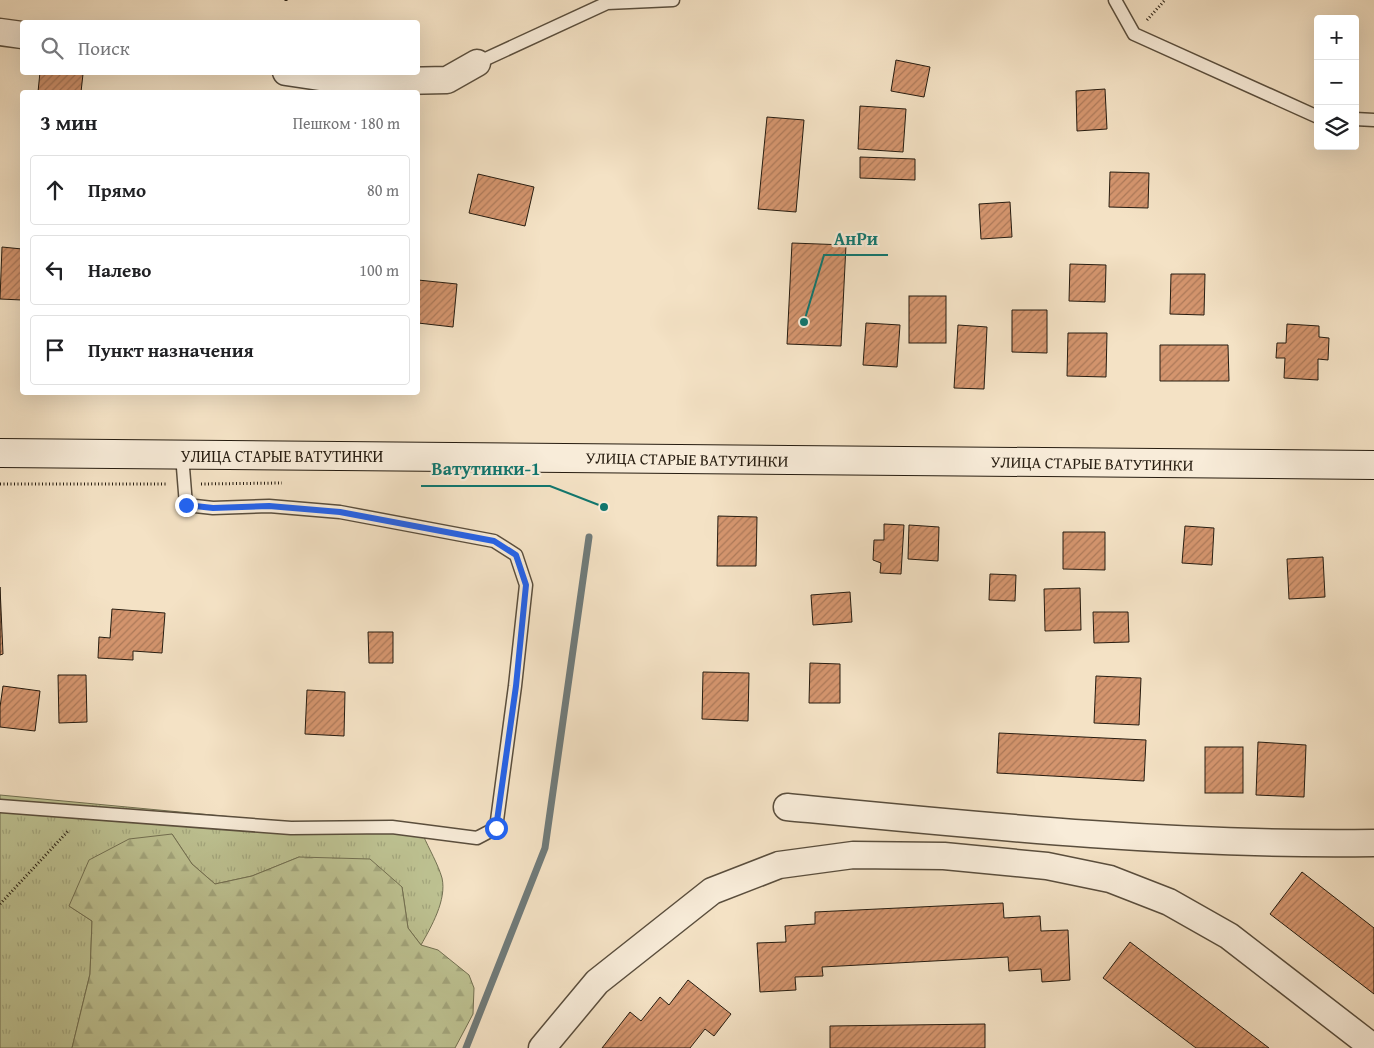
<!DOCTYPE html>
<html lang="ru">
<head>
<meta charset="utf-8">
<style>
  :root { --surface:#fff; --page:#f2f2f2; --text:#202124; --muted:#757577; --line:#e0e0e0 }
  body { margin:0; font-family:"Gentium Book Plus",serif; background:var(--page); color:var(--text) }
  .controls { position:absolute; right:15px; top:15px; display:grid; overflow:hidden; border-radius:5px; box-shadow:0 5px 20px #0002 }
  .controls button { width:45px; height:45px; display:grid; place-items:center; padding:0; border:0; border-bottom:1px solid var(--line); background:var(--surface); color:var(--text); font:25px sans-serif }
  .stop { position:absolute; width:15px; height:15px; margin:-11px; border:4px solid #2563eb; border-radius:50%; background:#fff }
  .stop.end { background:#2563eb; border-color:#fff; box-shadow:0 1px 5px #0008 }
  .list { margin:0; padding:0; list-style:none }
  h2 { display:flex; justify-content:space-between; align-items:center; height:65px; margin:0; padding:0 20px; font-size:21px }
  h2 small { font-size:16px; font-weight:400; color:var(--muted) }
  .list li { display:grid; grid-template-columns:32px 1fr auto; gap:15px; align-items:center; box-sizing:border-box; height:70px; margin:0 10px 10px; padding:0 10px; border:1px solid var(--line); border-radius:5px }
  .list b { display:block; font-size:19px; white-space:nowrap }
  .list em { font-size:16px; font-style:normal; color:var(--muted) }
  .icon { flex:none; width:28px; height:28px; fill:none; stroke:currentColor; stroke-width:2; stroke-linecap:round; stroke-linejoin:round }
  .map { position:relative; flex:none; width:1374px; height:1048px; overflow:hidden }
  .search { position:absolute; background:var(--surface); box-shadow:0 5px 20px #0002; left:20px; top:20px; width:400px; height:55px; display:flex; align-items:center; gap:12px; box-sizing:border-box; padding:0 18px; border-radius:5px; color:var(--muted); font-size:19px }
  .panel { position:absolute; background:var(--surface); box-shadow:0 5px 20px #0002; left:20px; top:90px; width:400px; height:305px; border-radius:5px }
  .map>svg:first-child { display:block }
  .grass { fill:url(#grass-tufts); stroke:#727052 }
  .forest { fill:url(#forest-firs); stroke:#727052 }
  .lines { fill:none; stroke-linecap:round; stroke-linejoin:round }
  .stream { stroke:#707b7a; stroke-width:7 }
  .building { fill:url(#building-hatch); stroke:#261c10 }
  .service-casing { stroke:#5a4e3d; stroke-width:15 }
  .minor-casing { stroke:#5a4e3d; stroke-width:29 }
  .secondary-casing { stroke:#261c10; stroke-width:30 }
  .path { stroke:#261c10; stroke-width:3; stroke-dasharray:1 2.5; stroke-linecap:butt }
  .service { stroke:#f8ecd9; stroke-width:12 }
  .minor { stroke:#f8ecd9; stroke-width:26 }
  .secondary { stroke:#f8ecd9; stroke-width:28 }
  .route { stroke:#2563eb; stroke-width:6 }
  .labels { text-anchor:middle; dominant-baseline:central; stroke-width:4.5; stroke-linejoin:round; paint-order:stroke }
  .street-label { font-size:16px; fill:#261c10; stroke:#f8ecd9 }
  .leader { fill:none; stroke:#0f766e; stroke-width:2 }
  .callout-dot { fill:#0f766e; stroke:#f8ecd9; stroke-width:2 }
  .callout-label { font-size:18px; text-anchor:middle; font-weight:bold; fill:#0f766e; stroke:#f8ecd9; stroke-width:4.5; stroke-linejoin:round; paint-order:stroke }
</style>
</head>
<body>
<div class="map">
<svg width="1374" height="1048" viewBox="0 0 1374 1048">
  <defs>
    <pattern id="grass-tufts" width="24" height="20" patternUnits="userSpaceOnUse" patternTransform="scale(1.25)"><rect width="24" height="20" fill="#bec393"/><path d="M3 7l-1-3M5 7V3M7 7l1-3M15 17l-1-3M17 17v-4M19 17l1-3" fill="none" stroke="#a3a77e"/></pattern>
    <pattern id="forest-firs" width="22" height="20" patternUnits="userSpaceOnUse" patternTransform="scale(1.25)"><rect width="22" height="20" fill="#bec393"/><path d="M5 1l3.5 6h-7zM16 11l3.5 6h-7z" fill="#a3a77e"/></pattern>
    <pattern id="building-hatch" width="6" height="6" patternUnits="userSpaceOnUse" patternTransform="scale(1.25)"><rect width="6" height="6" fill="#d4956e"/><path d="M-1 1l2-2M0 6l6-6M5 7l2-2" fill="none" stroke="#ac7959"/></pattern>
  </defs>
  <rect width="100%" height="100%" fill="#f4e2c5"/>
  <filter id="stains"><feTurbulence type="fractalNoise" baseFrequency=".004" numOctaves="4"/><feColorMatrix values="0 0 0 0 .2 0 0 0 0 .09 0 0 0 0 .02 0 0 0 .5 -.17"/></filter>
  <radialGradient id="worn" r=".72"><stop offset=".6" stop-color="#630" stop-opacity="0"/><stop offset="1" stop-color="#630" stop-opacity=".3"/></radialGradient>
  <!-- grass -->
  <path class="grass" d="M0,795L423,835C429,849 438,864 442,878C447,900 431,927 421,945L408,928L402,887L299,857L252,876L215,884L192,864L172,834L69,906L92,921L90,974L72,1048H0Z"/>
  <!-- forest -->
  <polygon class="forest" points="172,834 192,864 215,884 252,876 299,857 370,859 402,887 408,928 421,945 438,950 469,975 474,988 473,1014 455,1048 72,1048 90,974 92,921 69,906 89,860 129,839"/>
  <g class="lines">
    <!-- stream -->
    <polyline class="stream" points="466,1048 545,848 589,537"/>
  </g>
  <!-- building -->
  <g class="building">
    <polygon points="896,60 930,67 924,97 891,91"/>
    <polygon points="40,72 83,74 81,92 38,92"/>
    <polygon points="1105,89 1107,129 1077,131 1076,91"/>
    <polygon points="860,106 906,109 903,152 858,149"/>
    <polygon points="767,117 804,120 796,212 758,209"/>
    <polygon points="860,157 915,159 915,180 860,178"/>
    <polygon points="1110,172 1149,173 1148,208 1109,207"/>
    <polygon points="478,174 534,187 525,226 469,213"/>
    <polygon points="1010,202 1012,237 981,239 979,204"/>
    <polygon points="792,243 846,245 841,346 787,344"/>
    <polygon points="2,247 22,249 22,300 0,299"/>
    <polygon points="1070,264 1106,265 1105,302 1069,301"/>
    <polygon points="1171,274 1205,274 1204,315 1170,314"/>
    <polygon points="418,280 457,284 453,327 418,323"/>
    <rect x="909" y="296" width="37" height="47"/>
    <polygon points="1012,310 1047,310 1047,353 1012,352"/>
    <polygon points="866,323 900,325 897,367 863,365"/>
    <polygon points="1287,324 1319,326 1319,337 1329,338 1328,360 1318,359 1318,380 1284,378 1285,358 1276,358 1277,343 1286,343"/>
    <polygon points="958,325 987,327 984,389 954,388"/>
    <polygon points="1068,333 1107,333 1106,377 1067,376"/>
    <polygon points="1160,345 1228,345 1229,381 1160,381"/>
    <polygon points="718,516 757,517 756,566 717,566"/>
    <polygon points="884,524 904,525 901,574 880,573 881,563 873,560 874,540 884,540"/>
    <polygon points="909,525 939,527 938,561 908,559"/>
    <polygon points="1185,526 1214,528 1212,565 1182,563"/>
    <polygon points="1063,532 1105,532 1105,570 1063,569"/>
    <polygon points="1323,557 1325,597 1289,599 1287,559"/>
    <polygon points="990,574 1016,575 1015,601 989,600"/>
    <polygon points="0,587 3,654 0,655"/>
    <polygon points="1080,588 1081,630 1045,631 1044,589"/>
    <polygon points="850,592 852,622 813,625 811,595"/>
    <polygon points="112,609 165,613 162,653 133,651 133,660 98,658 99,637 110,638"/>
    <polygon points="1093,612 1128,612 1129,642 1094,643"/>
    <polygon points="368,632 393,632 393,663 369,663"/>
    <polygon points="810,663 840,664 840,703 809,703"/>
    <polygon points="703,672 749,673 748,721 702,719"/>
    <polygon points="58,675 86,675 87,722 59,723"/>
    <polygon points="1096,676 1141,678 1139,725 1094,723"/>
    <polygon points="3,686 40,691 35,731 0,727 0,707"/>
    <polygon points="307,690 345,692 344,736 305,734"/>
    <polygon points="999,733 1146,740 1144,781 997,773"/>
    <polygon points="1258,742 1306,745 1304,797 1256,795"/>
    <rect x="1205" y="747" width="38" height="46"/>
    <polygon points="1302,872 1374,928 1374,994 1270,914"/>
    <polygon points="1003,903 1004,918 1040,916 1041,931 1068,930 1070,980 1042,982 1041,969 1009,971 1008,957 822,967 823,976 795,977 796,990 760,992 757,943 786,942 785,926 815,924 815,912"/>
    <polygon points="1130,942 1269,1048 1196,1048 1103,978"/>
    <polygon points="688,980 731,1014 714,1036 705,1029 690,1048 602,1048 630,1012 641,1021 660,997 669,1005"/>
    <polygon points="985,1024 985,1048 830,1048 830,1026"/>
  </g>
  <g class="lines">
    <defs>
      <g id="service">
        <polyline points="1115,0 1134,34 1318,117"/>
        <polyline points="477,63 607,3 673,0"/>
        <polyline points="1355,119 1374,120"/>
        <polyline points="0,806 291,828 392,827 477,838 496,828 515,686 526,585 516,555 494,541 340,512 269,506 213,508 186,505 182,455"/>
      </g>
      <g id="minor">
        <polyline points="0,32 22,35"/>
        <polyline points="286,72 353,82 447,80 477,63"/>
        <path d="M787,807C982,826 1178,846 1374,843"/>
        <polyline points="542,1048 597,982 712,891 779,865 853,855 944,856 1047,866 1110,879 1169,902 1229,936 1374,1048"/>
      </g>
      <polyline id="secondary" points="0,453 1374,465"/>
    </defs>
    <!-- service casing -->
    <use href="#service" class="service-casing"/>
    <!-- minor casing -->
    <use href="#minor" class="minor-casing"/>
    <!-- secondary casing -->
    <use href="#secondary" class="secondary-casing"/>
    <!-- path -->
    <g class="path">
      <polyline points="286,0 286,1"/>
      <polyline points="1147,20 1165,0"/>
      <polyline points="0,484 167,484"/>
      <polyline points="201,484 282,483"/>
      <polyline points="0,904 69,830"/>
    </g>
    <!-- service -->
    <use href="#service" class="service"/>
    <!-- minor -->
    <use href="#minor" class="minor"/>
    <!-- secondary -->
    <use href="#secondary" class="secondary"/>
  </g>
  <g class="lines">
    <!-- route -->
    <polyline class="route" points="186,505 213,508 269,506 340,512 494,541 516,555 526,585 516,686 496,828"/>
  </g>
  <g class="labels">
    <!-- street labels -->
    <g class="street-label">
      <text x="282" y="456">УЛИЦА СТАРЫЕ ВАТУТИНКИ</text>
      <text transform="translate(687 459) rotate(1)">УЛИЦА СТАРЫЕ ВАТУТИНКИ</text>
      <text transform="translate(1092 463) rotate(1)">УЛИЦА СТАРЫЕ ВАТУТИНКИ</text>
    </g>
  </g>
  <!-- callouts -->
  <path class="leader" d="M804 322L824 255H888M604 507L550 486H421"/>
  <g class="callout-dot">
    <circle cx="804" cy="322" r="5"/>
    <circle cx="604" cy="507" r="5"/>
  </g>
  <g class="callout-label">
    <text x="856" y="245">АнРи</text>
    <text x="486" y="475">Ватутинки-1</text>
  </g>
  <rect width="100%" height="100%" filter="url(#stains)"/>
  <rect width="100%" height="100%" fill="url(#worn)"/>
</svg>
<div class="controls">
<button>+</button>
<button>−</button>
<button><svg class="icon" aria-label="layers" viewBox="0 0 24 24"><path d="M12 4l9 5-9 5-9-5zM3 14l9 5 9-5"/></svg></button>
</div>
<div class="stop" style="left:496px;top:828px"></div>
<div class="stop end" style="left:186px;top:505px"></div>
<div class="search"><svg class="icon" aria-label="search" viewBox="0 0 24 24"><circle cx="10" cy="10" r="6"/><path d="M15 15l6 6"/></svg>Поиск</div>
<section class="panel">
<h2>3 мин<small>Пешком · 180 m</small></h2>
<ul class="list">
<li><svg class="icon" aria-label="ahead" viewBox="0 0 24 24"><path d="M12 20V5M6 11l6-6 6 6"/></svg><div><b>Прямо</b></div><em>80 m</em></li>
<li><svg class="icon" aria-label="left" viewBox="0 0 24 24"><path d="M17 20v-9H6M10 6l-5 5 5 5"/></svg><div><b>Налево</b></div><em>100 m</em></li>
<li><svg class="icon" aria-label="arrive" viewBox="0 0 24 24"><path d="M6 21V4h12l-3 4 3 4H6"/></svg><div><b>Пункт назначения</b></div></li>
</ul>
</section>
</div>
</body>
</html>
